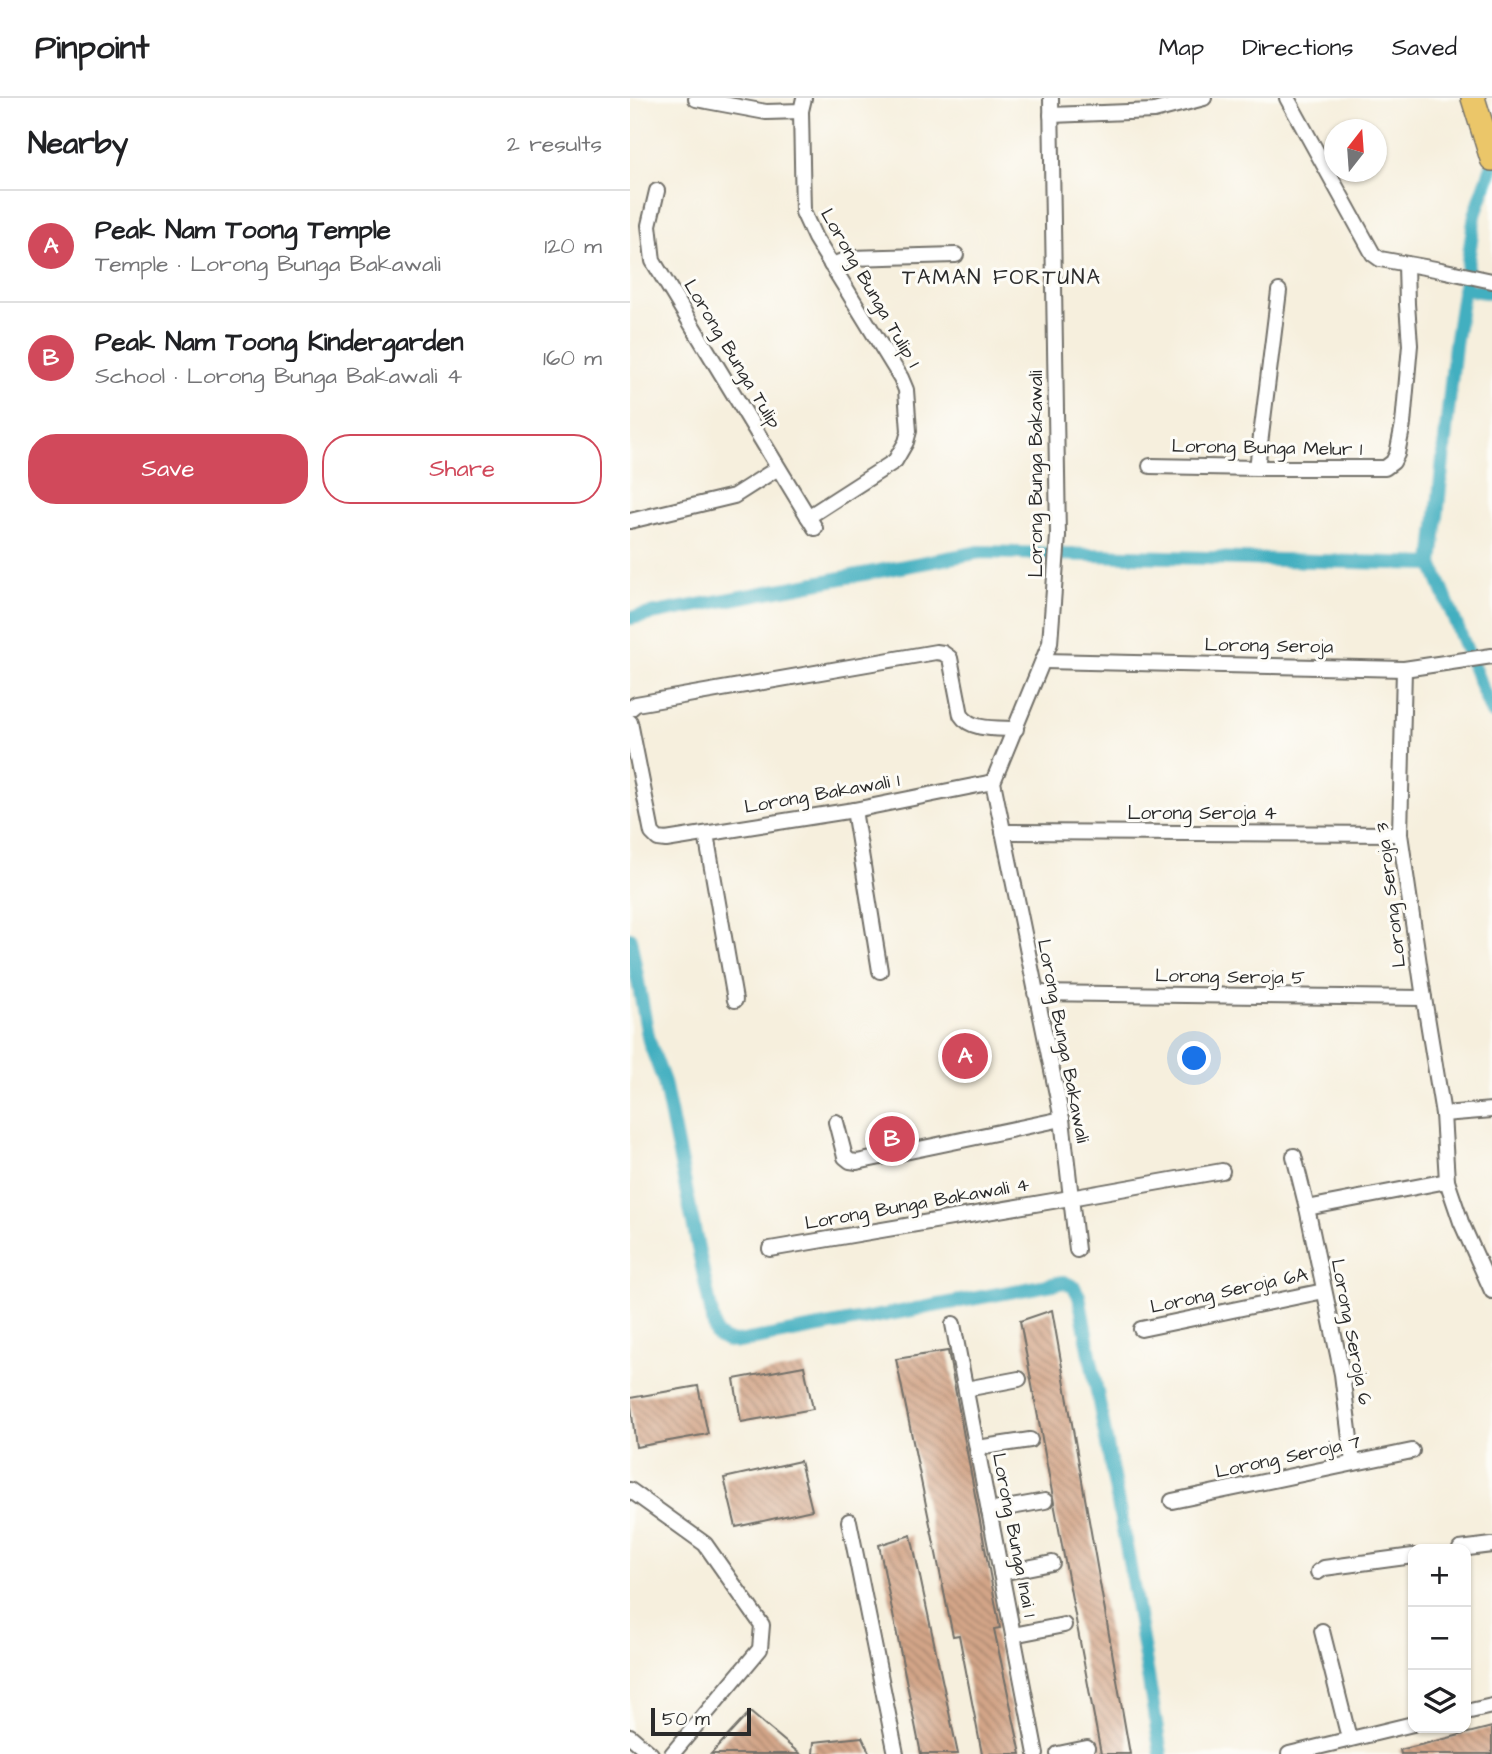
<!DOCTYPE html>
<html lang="en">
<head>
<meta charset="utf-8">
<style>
  :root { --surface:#fff; --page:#f6f6f6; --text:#202124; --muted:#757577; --line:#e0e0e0; --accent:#d1495b }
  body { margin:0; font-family:"Architects Daughter",sans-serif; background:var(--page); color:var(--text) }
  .controls { position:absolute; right:21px; bottom:21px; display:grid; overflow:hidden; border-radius:14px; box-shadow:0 2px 5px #0004 }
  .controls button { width:63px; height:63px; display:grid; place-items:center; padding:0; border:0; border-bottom:2px solid var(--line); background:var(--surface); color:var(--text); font:35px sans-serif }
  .compass { position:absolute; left:694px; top:21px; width:63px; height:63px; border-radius:50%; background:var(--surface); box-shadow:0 2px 5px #0004; rotate:17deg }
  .scale { position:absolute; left:21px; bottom:18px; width:100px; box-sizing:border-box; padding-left:7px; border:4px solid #2b2b2b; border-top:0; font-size:19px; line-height:24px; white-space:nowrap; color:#2b2b2b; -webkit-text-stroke:5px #fdfcf7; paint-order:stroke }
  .you { position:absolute; left:565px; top:961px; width:24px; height:24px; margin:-18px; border:5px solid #fff; border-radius:50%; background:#1a73e8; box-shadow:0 0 0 10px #1a73e833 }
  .badge { display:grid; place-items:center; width:46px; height:46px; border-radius:50%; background:var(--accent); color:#fff; font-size:23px; font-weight:700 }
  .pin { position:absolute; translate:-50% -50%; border:4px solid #fff; box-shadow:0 2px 7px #0006 }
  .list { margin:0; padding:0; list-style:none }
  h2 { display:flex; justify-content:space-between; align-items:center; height:91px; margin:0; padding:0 28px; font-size:30px }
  h2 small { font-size:23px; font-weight:400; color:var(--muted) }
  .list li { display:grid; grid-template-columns:46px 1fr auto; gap:21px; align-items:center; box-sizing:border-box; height:112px; padding:0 28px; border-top:2px solid var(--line) }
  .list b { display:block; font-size:26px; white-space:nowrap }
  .list p { margin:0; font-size:23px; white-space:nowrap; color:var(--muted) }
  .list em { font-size:23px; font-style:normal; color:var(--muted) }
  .actions { display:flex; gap:14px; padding:21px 28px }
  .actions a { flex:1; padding:16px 0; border:2px solid var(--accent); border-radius:28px; text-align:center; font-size:24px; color:var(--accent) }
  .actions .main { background:var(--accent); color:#fff }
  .icon { flex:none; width:38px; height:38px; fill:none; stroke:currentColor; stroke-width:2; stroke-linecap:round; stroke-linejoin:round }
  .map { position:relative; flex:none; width:862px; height:1656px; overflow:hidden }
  header { display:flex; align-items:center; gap:42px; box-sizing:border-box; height:98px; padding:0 35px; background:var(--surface); border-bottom:2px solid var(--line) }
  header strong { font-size:33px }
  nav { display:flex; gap:38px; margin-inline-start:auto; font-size:24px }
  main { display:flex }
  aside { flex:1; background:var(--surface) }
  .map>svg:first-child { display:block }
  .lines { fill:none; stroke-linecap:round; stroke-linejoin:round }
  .canal { stroke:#42afc0; stroke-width:14 }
  .building { fill:url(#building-back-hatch) }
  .minor-casing { stroke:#727069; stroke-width:18 }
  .primary-casing { stroke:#727069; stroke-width:26 }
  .minor { stroke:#fff; stroke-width:14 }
  .primary { stroke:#ebc669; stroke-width:23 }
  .labels { text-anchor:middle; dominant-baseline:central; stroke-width:6; stroke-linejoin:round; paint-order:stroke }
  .street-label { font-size:19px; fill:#2b2b2b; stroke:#fdfcf7 }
  .neighbourhood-label { font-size:21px; letter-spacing:2px; fill:#2b2b2b; stroke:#fdfcf7 }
</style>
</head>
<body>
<header>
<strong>Pinpoint</strong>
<nav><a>Map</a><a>Directions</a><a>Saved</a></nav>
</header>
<main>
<aside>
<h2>Nearby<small>2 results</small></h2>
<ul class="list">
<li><span class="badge">A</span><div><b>Peak Nam Toong Temple</b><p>Temple · Lorong Bunga Bakawali</p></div><em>120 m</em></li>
<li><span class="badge">B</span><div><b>Peak Nam Toong Kindergarden</b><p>School · Lorong Bunga Bakawali 4</p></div><em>160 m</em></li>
</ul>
<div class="actions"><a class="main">Save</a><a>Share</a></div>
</aside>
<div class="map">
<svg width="862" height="1656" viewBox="0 0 862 1656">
  <defs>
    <pattern id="building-back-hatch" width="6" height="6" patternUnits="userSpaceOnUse" patternTransform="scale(1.75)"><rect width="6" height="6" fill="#d3a588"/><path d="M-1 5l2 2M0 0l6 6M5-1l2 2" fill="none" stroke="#ab876f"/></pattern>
  </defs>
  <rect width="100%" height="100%" fill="#fdfcf7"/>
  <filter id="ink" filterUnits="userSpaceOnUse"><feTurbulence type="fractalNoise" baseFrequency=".0143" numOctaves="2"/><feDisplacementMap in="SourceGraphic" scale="14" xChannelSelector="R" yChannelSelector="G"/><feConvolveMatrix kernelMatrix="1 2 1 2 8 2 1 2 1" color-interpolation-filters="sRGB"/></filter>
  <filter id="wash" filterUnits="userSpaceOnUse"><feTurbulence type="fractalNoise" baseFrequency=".00686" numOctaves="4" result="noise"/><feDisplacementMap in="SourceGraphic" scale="28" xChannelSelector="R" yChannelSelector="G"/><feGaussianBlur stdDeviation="1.57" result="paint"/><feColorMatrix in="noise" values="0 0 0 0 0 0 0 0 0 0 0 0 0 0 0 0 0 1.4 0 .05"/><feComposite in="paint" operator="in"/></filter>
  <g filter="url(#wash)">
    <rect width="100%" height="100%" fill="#f6efdd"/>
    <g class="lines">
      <!-- canal -->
      <g class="canal">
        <polyline points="862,68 845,117 825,247 802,466 862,615"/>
        <polyline points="833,191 856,194 862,193"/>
        <polyline points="0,520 350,454 802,466"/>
        <polyline points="0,840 19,943 34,984 86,1237 97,1243 108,1244 434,1184 444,1189 449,1198 500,1469 531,1656"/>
      </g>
    </g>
    <g id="blocks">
      <!-- building -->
      <g class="building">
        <polygon points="422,1212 500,1656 471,1656 390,1223"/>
        <polygon points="318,1253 370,1530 364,1531 391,1656 352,1656 329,1537 323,1538 266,1261"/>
        <polygon points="174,1268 183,1311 111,1324 104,1281"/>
        <polygon points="68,1288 78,1336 6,1349 0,1300"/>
        <polygon points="170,1363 182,1412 106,1429 94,1380"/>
        <polygon points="281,1437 328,1656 291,1656 249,1447"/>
        <polygon points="120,1614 170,1656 81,1656"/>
        <polygon points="862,1629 862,1656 771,1656 770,1652"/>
        <polygon points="232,1639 240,1656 183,1656 184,1644"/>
      </g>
    </g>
  </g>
  <g filter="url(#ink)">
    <use href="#blocks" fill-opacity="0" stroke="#727069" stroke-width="2"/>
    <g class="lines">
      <defs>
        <g id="minor">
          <polyline points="421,0 428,438 420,545 363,684 432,1021 447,1152"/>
          <polyline points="657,0 743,156 750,161 811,172 862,183"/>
          <polyline points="66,1 136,14 171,13 174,0"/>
          <polyline points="171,13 173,114 185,140 271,280 276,292 279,333 276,344 265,363 178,419"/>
          <polyline points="421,17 524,13 574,0"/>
          <polyline points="27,93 19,127 23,163 185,430"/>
          <polyline points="201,167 221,160 326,157"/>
          <polyline points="520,368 627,370 755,370 763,364 767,356 773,326 780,247 777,206 776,166"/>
          <polyline points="627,370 649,193"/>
          <polyline points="0,423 104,398 148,370"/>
          <polyline points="414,563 774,571 862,558"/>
          <polyline points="774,571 770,736 794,900 813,1016 817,1083 831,1124 862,1193"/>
          <path d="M0,611L6,606L306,554L313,555L320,560L331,617C341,633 368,630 386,631"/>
          <polyline points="0,624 22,735 28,741 36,742 224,712 363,684"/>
          <polyline points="224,712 250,873"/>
          <polyline points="373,734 770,736"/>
          <polyline points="76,736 105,902"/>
          <polyline points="405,895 794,900"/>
          <polyline points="813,1016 862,1012"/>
          <polyline points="206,1024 215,1059 220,1063 227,1064 432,1021"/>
          <polyline points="664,1058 677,1110 712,1276 723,1365"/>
          <polyline points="677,1110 817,1083"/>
          <polyline points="140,1151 440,1100 592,1073"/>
          <polyline points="323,1226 406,1656"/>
          <polyline points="511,1231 694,1193"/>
          <polyline points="336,1291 389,1281"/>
          <polyline points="347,1350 400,1342"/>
          <polyline points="0,1392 75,1446 132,1527 130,1551 42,1656"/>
          <polyline points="542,1403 782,1353"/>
          <polyline points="359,1413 415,1403"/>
          <polyline points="219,1423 266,1656"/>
          <polyline points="830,1451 862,1447"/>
          <polyline points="688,1474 694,1470 783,1458"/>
          <polyline points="371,1475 422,1465"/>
          <polyline points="692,1533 719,1640"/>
          <polyline points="383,1537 434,1527"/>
          <polyline points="836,1614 862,1608"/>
          <polyline points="0,1638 21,1656"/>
          <polyline points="428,1656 457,1650"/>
          <polyline points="659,1656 783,1626"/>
        </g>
        <polyline id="primary" points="843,0 862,61"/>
      </defs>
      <!-- minor casing -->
      <use href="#minor" class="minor-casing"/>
      <!-- primary casing -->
      <use href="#primary" class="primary-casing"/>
      <!-- minor -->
      <use href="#minor" class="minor"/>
      <!-- primary -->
      <use href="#primary" class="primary"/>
    </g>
  </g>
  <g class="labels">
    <!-- street labels -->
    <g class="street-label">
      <text transform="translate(240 190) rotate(60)">Lorong Bunga Tulip 1</text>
      <text transform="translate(102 256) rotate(59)">Lorong Bunga Tulip</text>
      <text transform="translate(637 350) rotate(1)">Lorong Bunga Melur 1</text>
      <text transform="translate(406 376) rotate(-90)">Lorong Bunga Bakawali</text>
      <text transform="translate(639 548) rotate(1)">Lorong Seroja</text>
      <text transform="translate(192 696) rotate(-10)">Lorong Bakawali 1</text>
      <text x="572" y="715">Lorong Seroja 4</text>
      <text transform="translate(761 797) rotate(-97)">Lorong Seroja 3</text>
      <text transform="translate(600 879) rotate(1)">Lorong Seroja 5</text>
      <text transform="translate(433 943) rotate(79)">Lorong Bunga Bakawali</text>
      <text transform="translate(287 1106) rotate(-10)">Lorong Bunga Bakawali 4</text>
      <text transform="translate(599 1193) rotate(-12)">Lorong Seroja 6A</text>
      <text transform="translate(721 1234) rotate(79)">Lorong Seroja 6</text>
      <text transform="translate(658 1359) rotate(-12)">Lorong Seroja 7</text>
      <text transform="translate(384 1437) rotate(79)">Lorong Bunga Inai 1</text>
    </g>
    <!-- neighbourhood labels -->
    <g class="neighbourhood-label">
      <text x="372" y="179">TAMAN FORTUNA</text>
    </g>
  </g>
</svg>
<div class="controls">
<button>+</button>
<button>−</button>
<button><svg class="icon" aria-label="layers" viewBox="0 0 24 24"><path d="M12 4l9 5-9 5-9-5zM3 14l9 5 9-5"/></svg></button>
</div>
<svg class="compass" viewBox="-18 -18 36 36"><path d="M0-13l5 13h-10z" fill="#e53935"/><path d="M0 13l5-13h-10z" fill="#757577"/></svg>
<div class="scale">50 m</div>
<div class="you"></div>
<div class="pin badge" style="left:335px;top:958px">A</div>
<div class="pin badge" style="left:262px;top:1041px">B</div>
</div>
</main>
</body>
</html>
